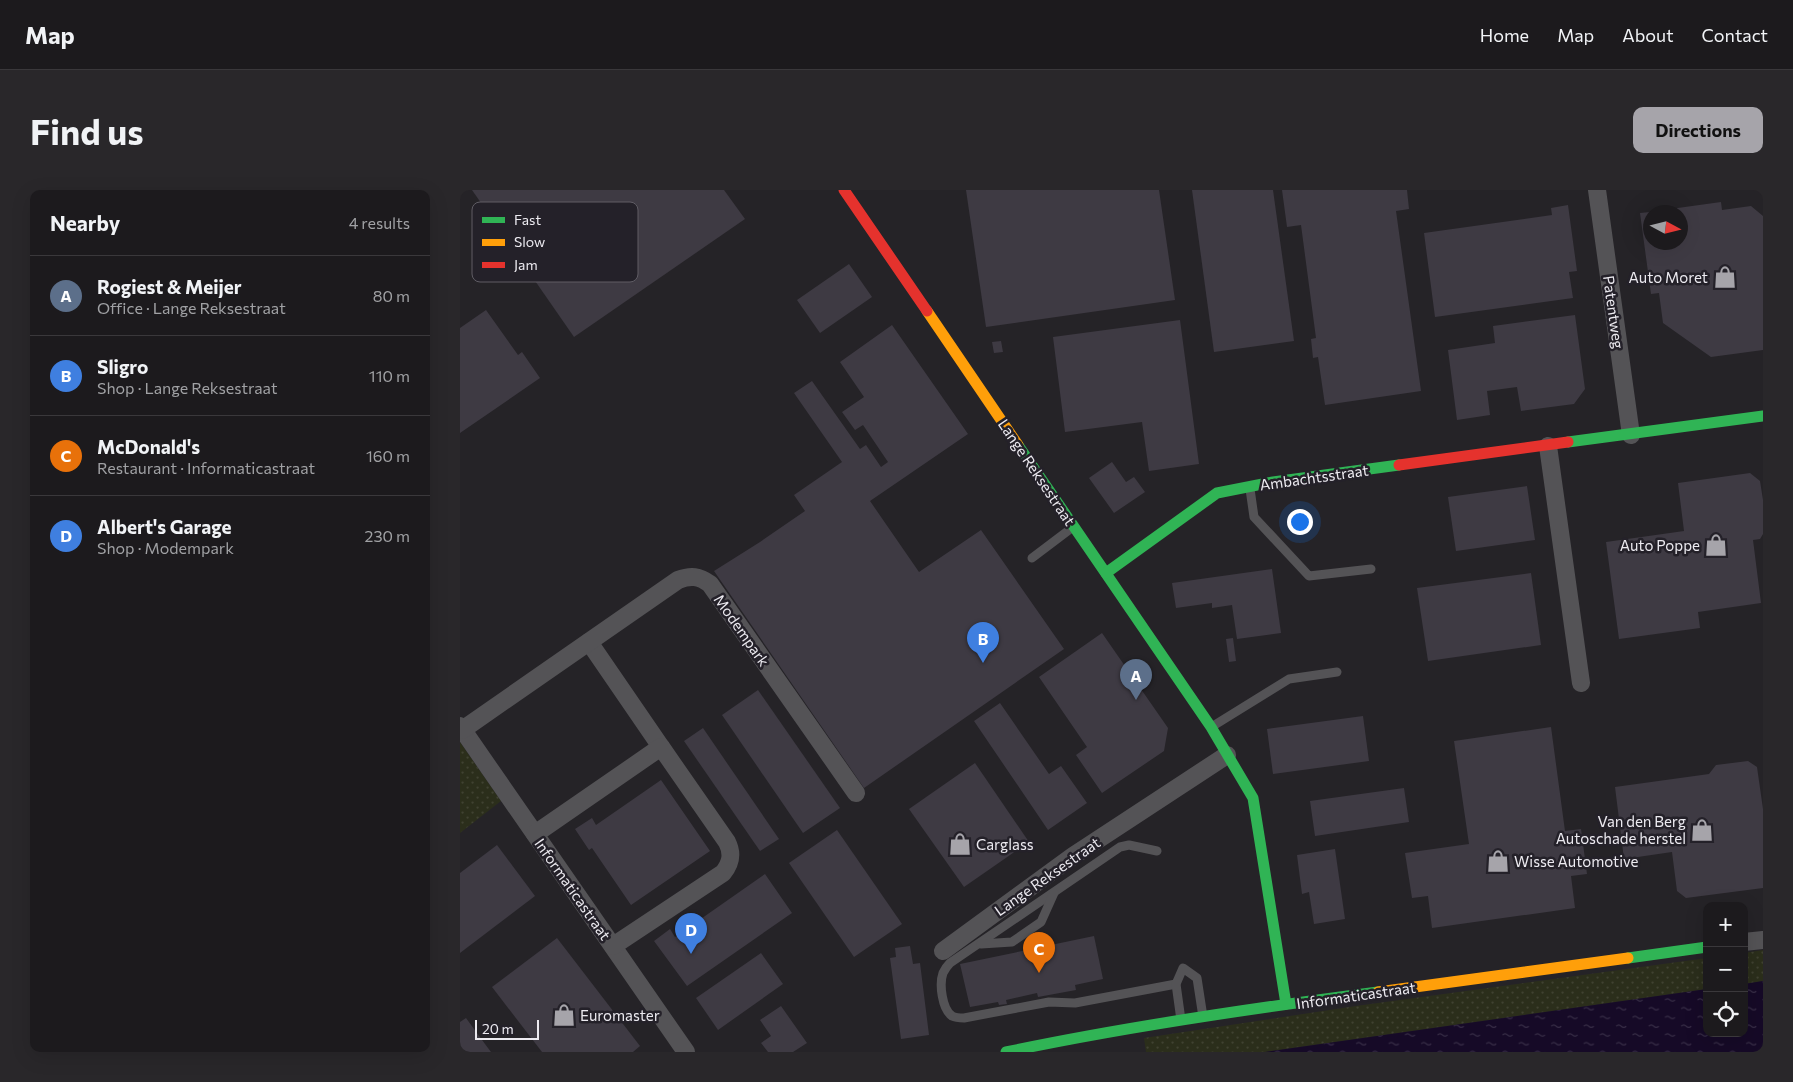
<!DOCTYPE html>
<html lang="en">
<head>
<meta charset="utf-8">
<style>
  :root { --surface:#1c1a1d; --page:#29272a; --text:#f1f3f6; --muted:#a0a1a4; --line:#3a383b; --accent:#a6a4aa }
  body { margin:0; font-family:Commissioner,sans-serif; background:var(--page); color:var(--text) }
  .controls { position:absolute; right:15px; bottom:15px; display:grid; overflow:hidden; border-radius:10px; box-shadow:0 5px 20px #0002 }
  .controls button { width:45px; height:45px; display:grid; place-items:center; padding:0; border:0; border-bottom:1px solid var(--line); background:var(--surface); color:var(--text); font:25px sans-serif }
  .compass { position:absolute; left:1183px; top:15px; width:45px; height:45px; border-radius:50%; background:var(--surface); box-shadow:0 5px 20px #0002; rotate:97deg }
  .scale { position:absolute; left:15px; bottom:12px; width:64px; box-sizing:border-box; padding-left:5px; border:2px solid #eceaf0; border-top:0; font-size:14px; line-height:18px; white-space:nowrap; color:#eceaf0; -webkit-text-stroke:4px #242129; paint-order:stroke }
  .you { position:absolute; left:839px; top:331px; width:18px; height:18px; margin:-12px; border:4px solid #fff; border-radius:50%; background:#1a73e8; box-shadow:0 0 0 8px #1a73e833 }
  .badge { display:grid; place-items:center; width:32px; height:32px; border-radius:50%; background:var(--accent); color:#fff; font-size:16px; font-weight:700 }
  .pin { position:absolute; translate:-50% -41px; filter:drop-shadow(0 1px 2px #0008) }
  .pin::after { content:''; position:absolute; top:26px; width:18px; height:15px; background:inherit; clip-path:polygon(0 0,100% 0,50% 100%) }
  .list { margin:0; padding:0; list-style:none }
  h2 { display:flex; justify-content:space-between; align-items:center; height:65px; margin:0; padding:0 20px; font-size:21px }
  h2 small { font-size:16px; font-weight:400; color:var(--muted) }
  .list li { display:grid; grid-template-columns:32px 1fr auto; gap:15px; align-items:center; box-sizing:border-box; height:80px; padding:0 20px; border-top:1px solid var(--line) }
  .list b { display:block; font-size:19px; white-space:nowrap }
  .list p { margin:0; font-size:16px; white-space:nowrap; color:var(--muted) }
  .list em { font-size:16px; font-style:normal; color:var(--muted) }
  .icon { flex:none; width:28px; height:28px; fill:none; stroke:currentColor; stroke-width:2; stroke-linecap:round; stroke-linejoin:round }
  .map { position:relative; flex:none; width:1303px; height:862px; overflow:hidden; border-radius:10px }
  header { display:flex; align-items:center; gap:30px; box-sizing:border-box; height:70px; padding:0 25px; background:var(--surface); border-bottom:1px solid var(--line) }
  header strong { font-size:24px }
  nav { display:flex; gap:28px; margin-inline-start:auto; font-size:18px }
  .intro { display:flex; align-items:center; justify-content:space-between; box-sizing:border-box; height:120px; padding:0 30px }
  h1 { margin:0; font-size:35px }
  .button { padding:12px 22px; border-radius:10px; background:var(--accent); color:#111; font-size:18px; font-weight:700 }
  main { display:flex; gap:30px; padding:0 30px }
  aside { flex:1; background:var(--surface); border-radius:10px; box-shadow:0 5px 20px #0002 }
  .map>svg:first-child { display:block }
  .grass { fill:url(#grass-dots) }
  .water { fill:url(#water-ripples) }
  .building { fill:#3e3a43 }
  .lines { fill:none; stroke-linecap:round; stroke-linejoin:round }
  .lane { stroke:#545356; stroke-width:9 }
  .street { stroke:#545356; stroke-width:18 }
  .fast { stroke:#30b455; stroke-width:11 }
  .slow { stroke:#ff9f0a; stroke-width:11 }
  .jam { stroke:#e5322d; stroke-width:11 }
  .labels { text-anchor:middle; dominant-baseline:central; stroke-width:5; stroke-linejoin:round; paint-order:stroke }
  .poi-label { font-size:15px; fill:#eceaf0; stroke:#242129; text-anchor:end }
  .street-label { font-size:15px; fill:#eceaf0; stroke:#242129 }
  .key { fill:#242129; stroke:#605d65; stroke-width:1 }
  .key-label { font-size:14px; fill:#eceaf0 }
</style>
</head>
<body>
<header>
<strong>Map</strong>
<nav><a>Home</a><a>Map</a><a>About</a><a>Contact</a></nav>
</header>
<div class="intro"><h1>Find us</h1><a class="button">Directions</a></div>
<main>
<aside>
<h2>Nearby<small>4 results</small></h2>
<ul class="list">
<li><span class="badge" style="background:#5c6f8a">A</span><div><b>Rogiest &amp; Meijer</b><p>Office · Lange Reksestraat</p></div><em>80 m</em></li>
<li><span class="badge" style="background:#3f7fe0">B</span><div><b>Sligro</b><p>Shop · Lange Reksestraat</p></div><em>110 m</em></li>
<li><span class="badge" style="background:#e8710a">C</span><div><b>McDonald's</b><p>Restaurant · Informaticastraat</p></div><em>160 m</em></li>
<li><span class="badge" style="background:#3f7fe0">D</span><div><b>Albert's Garage</b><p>Shop · Modempark</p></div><em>230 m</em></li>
</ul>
</aside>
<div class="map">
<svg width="1303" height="862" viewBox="0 0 1303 862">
  <defs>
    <pattern id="grass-dots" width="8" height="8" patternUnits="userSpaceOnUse" patternTransform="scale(1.25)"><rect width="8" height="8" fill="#2b2e1b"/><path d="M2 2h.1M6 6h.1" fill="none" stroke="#404231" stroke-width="1.8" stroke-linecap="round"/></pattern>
    <pattern id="water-ripples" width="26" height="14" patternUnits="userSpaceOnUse" patternTransform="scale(1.25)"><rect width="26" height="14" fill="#160a27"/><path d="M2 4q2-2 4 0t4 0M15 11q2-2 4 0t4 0" fill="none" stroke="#382e47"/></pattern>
  </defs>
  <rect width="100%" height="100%" fill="#252327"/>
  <!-- grass -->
  <g class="grass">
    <polygon points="0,552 41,611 0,643"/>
    <polygon points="1303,760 1303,791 1284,794 1284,763"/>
    <polygon points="1247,768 1247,799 805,862 686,862 684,848 896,816"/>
  </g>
  <!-- water -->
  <polygon class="water" points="1303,791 1303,862 805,862 1247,799 1247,843 1284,843 1284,794"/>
  <!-- building -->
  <g class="building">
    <polygon points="12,0 264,0 285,29 114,147"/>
    <polygon points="506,0 699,0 715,110 526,137"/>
    <polygon points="732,0 813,0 834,151 754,162"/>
    <polygon points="822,0 947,0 949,19 936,21 961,201 865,215 858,167 853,168 851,149 856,148 841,35 827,37"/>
    <polygon points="1261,12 1262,20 1291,16 1303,26 1303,160 1251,167 1203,133 1199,103 1191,104 1180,23 1190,22 1190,52 1220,52 1220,22 1196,21"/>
    <polygon points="1108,15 1117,81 1109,82 1113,108 975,127 964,43 1092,25 1091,18"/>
    <polygon points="389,74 412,107 360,143 337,110"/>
    <polygon points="26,120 58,165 62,162 80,188 0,243 0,138"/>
    <polygon points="1115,125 1125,199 1114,214 1061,221 1057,197 1027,201 1030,225 997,230 988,160 1035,153 1033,136"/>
    <polygon points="720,130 739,274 689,281 682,232 605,242 593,147"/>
    <polygon points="432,135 508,244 410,311 459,382 521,340 604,459 404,598 254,381 300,352 345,321 334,305 382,272 334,203 352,191 400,259 406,255 421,277 428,272 403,235 395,240 382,222 404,207 380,172"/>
    <polygon points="541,151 543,162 534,163 532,152"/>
    <polygon points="652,272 666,292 674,287 685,302 654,323 629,288"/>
    <polygon points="1290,283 1300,291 1303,310 1303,344 1300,349 1293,350 1301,413 1238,422 1240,438 1159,449 1146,352 1224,341 1218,293"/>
    <polygon points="1067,296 1075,350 996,361 988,307"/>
    <polygon points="812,379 821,443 777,449 772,415 752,418 752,413 716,418 712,393"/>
    <polygon points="1071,383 1081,455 968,471 957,398"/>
    <polygon points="642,443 708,538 704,561 642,603 616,565 627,557 579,487"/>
    <polygon points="773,448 776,471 769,472 766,449"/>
    <polygon points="298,500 380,618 343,643 262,525"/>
    <polygon points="540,513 589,584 601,576 627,613 588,640 514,531"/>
    <polygon points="903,526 909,571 813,584 807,539"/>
    <polygon points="1091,537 1105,641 1121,639 1127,684 1111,686 1115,718 972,738 968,706 952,708 945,663 1009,654 994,551"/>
    <polygon points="243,538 319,649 300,661 224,551"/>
    <polygon points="1288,571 1297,577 1303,619 1303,698 1226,708 1217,701 1212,662 1164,669 1155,597 1249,584 1256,575"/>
    <polygon points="515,573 569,652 504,697 449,619"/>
    <polygon points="201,590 250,661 171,715 132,658 129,660 115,639 132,628 136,635"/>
    <polygon points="944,598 949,632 855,646 850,611"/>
    <polygon points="377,640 442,734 394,767 329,673"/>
    <polygon points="37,655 75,706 0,763 0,683"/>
    <polygon points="875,659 885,729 854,734 849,702 842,704 837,665"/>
    <polygon points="305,684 332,723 227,796 194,751 210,739 215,747"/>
    <polygon points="634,746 643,789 615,795 616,800 578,807 577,803 546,810 547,814 539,815 538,812 510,817 500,774"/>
    <polygon points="97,748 180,856 173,862 82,862 32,797"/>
    <polygon points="450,756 453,774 460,773 469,845 441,849 430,768 436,767 435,758"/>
    <polygon points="301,763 323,794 258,840 236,808"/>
    <polygon points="321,816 347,853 333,862 308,862 301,853 311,846 300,830"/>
    <polygon points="6,828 25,854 31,862 0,862 0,832"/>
  </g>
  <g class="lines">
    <!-- lane -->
    <g class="lane">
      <polyline points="790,299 794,327 849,386 911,379"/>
      <polyline points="572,368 613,337"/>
      <polyline points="753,536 829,489 877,482"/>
      <path d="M697,661L669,655L660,657L490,773C487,776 485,779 483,783C479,794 482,819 492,826C496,828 500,828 504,828L589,812L615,813L716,794"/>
      <polyline points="521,754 552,752 581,732 594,703"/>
      <polyline points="721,830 716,794 723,778 737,788 743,827"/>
    </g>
    <!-- street -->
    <g class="street">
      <polyline points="1137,0 1171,245"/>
      <polyline points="1088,256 1121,493"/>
      <polyline points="129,452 201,557"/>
      <polyline points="0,536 226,862"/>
      <path d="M2,540L218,390C231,385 239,386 250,394L396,603"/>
      <path d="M75,644L201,557L267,652C273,664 271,673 263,683L153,756"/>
      <polyline points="1284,752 1303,750"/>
      <polyline points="483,761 613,666 767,565"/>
    </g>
    <!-- fast -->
    <g class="fast">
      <polyline points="1108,252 1303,226"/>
      <polyline points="558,255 751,537 793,608 826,814"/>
      <polyline points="646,383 757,303 813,292 939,275"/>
      <polyline points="1168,768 1247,757"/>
      <path d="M546,862C669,836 794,818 918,802"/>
    </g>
    <!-- slow -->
    <g class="slow">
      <polyline points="467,121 558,255"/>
      <polyline points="918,802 1168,768"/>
    </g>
    <!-- jam -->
    <g class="jam">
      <polyline points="384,0 467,121"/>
      <polyline points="939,275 1108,252"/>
    </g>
  </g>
  <!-- icons -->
  <defs>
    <symbol id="shop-bare" viewBox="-9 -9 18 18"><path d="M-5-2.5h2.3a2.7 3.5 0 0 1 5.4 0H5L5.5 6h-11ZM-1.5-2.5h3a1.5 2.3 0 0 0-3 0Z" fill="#a6a4aa" stroke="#242129" stroke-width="2.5" paint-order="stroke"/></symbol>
  </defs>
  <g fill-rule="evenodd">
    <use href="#shop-bare" x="1249" y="71" width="32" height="32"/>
    <use href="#shop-bare" x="1240" y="339" width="32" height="32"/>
    <use href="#shop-bare" x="1226" y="624" width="32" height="32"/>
    <use href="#shop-bare" x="484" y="638" width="32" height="32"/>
    <use href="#shop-bare" x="1022" y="655" width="32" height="32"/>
    <use href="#shop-bare" x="88" y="809" width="32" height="32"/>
  </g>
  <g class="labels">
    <!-- poi labels -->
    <g class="poi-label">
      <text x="1248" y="87">Auto Moret</text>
      <text x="1240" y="355">Auto Poppe</text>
      <text x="1226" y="631">Van den Berg<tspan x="1226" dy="17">Autoschade herstel</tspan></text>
      <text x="516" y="654" text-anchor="start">Carglass</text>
      <text x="1054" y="671" text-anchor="start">Wisse Automotive</text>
      <text x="120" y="825" text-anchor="start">Euromaster</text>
    </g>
    <!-- street labels -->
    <g class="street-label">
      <text transform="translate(1154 122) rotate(82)">Patentweg</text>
      <text transform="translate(577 282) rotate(56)">Lange Reksestraat</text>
      <text transform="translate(854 287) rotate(-8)">Ambachtsstraat</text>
      <text transform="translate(282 440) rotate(55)">Modempark</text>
      <text transform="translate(587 686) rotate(-35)">Lange Reksestraat</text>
      <text transform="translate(113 699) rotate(55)">Informaticastraat</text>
      <text transform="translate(896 805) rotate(-8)">Informaticastraat</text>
    </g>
  </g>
  <!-- legend -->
  <rect x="12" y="12" width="166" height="80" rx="8" class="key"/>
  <rect x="22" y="27" width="23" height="6" fill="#30b455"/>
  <rect x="22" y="49" width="23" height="7" fill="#ff9f0a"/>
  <rect x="22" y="72" width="23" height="6" fill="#e5322d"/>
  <g class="key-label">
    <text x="54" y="35">Fast</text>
    <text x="54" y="57">Slow</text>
    <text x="54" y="80">Jam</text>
  </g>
</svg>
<div class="controls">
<button>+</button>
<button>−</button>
<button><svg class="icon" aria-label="locate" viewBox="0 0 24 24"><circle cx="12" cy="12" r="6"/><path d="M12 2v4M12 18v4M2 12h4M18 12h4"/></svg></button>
</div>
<svg class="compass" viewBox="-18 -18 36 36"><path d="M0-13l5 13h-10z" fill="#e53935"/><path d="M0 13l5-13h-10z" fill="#a0a1a4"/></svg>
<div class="scale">20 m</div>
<div class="you"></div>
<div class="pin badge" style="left:676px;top:510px;background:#5c6f8a">A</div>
<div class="pin badge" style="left:523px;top:473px;background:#3f7fe0">B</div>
<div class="pin badge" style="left:579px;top:783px;background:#e8710a">C</div>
<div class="pin badge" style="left:231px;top:764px;background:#3f7fe0">D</div>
</div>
</main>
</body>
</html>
